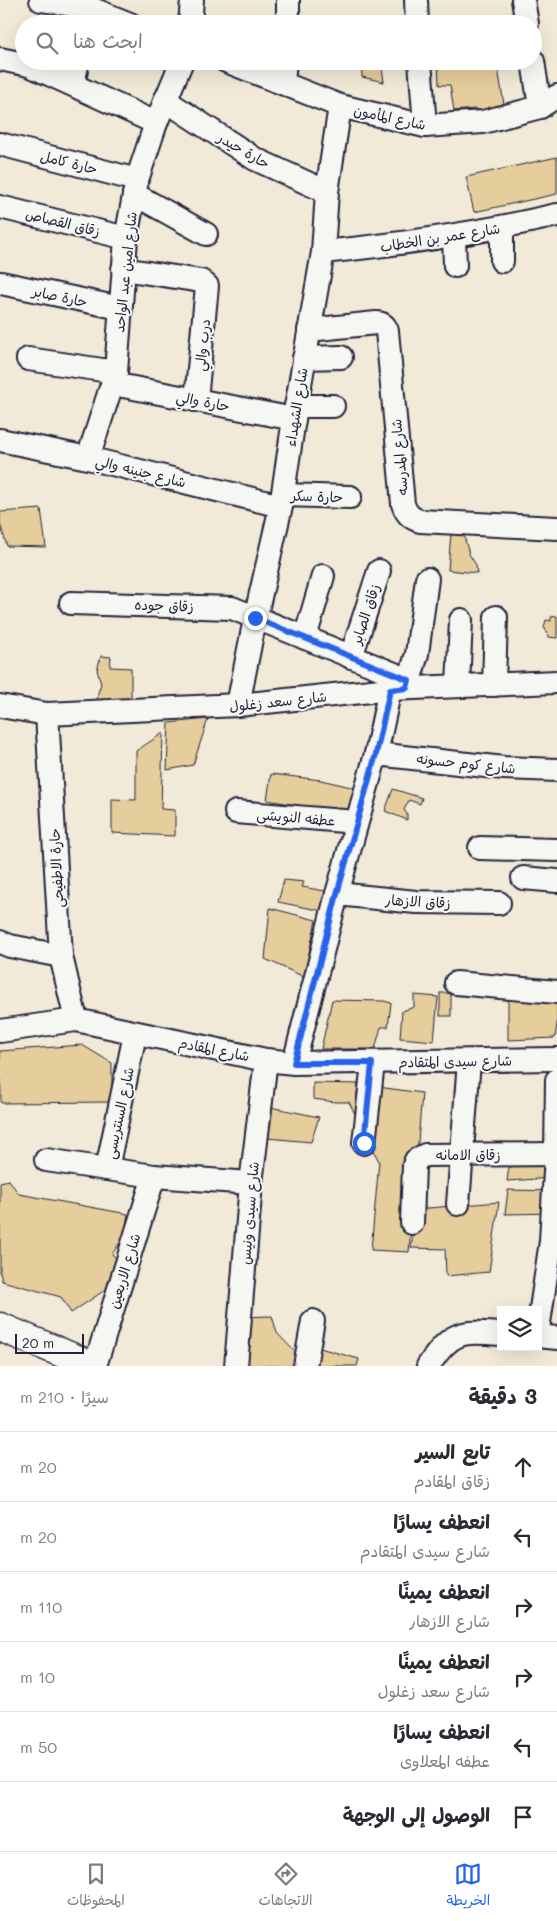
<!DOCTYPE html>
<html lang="ar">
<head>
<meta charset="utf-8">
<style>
  :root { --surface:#fff; --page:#f2f2f3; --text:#2b2b33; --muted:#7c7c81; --line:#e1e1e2; --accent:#2563eb }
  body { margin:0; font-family:Mali,"Playpen Sans Arabic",sans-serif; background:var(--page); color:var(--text); direction:rtl }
  .controls { position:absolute; right:15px; bottom:15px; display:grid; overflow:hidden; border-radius:0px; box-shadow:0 5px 20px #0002 }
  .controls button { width:45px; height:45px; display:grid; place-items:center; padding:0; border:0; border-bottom:1px solid var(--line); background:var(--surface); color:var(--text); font:25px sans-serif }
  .scale { position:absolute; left:15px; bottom:12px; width:69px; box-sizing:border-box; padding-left:5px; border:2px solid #22223b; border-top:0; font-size:14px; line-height:18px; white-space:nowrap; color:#22223b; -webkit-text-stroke:4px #f6f6f2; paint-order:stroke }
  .stop { position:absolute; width:15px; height:15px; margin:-11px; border:4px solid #2563eb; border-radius:50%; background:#fff }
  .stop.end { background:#2563eb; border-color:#fff; box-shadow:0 1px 5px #0008 }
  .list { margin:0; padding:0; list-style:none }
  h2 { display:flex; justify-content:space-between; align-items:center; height:65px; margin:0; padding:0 20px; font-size:21px }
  h2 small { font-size:16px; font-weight:400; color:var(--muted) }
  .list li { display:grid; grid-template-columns:32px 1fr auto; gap:15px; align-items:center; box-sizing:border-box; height:70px; padding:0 20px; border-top:1px solid var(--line) }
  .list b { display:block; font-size:19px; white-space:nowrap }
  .list p { margin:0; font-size:16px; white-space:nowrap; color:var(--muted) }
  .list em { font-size:16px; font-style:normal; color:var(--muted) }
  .icon { flex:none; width:28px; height:28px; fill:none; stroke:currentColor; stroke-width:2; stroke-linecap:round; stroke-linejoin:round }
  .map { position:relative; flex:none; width:557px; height:1366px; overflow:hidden; direction:ltr }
  .search { position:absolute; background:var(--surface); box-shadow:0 5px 20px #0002; left:15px; right:15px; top:15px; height:55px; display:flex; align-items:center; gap:12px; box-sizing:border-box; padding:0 18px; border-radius:28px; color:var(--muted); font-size:19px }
  .sheet { height:485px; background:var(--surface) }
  nav { display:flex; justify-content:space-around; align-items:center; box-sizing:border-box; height:70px; border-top:1px solid var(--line); background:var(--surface); font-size:14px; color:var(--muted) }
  nav a { display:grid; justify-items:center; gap:2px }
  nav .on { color:var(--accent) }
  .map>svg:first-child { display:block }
  .building { fill:#e6cd9c; stroke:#22223b }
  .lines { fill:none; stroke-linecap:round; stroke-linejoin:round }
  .minor-casing { stroke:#22223b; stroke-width:26 }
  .primary-casing { stroke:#22223b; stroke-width:31 }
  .minor { stroke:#f6f6f2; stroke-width:22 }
  .primary { stroke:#f6f6f2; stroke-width:28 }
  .route { stroke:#2563eb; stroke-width:6 }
  .labels { text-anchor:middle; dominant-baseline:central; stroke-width:4; stroke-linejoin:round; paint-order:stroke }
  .street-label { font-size:14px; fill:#22223b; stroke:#f6f6f2 }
</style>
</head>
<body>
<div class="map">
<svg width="557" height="1366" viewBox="0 0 557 1366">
  <rect width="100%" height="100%" fill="#f1ead8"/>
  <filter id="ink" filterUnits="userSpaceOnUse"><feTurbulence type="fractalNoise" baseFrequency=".02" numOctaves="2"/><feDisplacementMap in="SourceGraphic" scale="10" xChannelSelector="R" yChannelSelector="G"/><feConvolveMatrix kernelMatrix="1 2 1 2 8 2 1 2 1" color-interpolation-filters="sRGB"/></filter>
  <g filter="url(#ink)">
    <!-- building -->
    <g class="building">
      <polygon points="361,61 381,61 384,82 362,77"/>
      <polygon points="438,61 475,61 475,66 497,63 506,116 475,109 454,111 450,85 439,85"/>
      <polygon points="557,157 557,194 474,212 466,177"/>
      <polygon points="41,509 46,547 7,546 0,524 0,512"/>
      <polygon points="463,532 469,554 476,565 477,573 448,570 451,533"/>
      <polygon points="557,616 557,638 549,637 544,627 546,620 551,621 551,617"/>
      <polygon points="101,656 111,657 110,667 131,668 131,704 97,703 98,693 101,684 97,670"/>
      <polygon points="208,719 193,765 167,770 169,723"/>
      <polygon points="163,733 161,809 175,810 175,836 112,833 112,799 136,800 136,751"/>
      <polygon points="271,774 321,780 355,788 350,814 267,800"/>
      <polygon points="393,789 422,798 420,804 409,800 404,810 407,814 407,820 385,811"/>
      <polygon points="284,880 304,882 302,887 325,891 323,911 278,902"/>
      <polygon points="270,908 316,920 304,977 265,959"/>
      <rect x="440" y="993" width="11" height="23"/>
      <polygon points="508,994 557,997 557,1024 555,1038 508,1040"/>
      <polygon points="414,995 438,997 434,1041 400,1038 402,1011 414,1007"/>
      <polygon points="332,1000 384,1001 391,1003 388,1027 381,1027 375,1049 321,1049"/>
      <polygon points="82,1045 112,1063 112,1102 1,1103 0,1051"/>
      <polygon points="313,1083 358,1084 355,1114 349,1102 335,1102 313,1099"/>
      <polygon points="378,1087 422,1093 409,1252 371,1250 379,1161 374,1152"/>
      <polygon points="270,1107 319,1117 311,1142 267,1138"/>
      <polygon points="551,1164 552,1178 507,1181 509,1167"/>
      <polygon points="9,1180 19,1194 128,1214 124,1237 112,1254 117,1259 108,1288 71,1313 61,1297 2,1281 0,1273 0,1182"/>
      <polygon points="508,1190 557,1191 557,1213 505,1214"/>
      <polygon points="499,1202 489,1272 446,1276 445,1249 411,1248 417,1209"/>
      <polygon points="272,1316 277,1333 296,1353 294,1366 244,1366 240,1317"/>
      <polygon points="302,1343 359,1359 357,1366 298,1366"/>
    </g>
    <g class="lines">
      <defs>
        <g id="minor">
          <polyline points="41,0 90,8 130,24"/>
          <polyline points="288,0 288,24"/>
          <polyline points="416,0 417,24"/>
          <polyline points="523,0 527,24"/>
          <polyline points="190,24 192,0"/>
          <polyline points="0,59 29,65 156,123"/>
          <polyline points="226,61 340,106 425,126 483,122 540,107 557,96"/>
          <polyline points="420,61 425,126"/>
          <polyline points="533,61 540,107"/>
          <polyline points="283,83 285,61"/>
          <polyline points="73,84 78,61"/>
          <polyline points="165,100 255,159 327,192"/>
          <polyline points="0,144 137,180"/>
          <polyline points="134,194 206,234"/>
          <polyline points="0,207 126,238"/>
          <polyline points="454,236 455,266"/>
          <path d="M323,252C402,244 480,233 557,215"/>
          <polyline points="502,261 502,228"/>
          <polyline points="123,269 201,281 207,286 196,400"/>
          <polyline points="1,283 120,308"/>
          <path d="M309,330L376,323C382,323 385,325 387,331L403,504C406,513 410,518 420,521L557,528"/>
          <polyline points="304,358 341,357"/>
          <polyline points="28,359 116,372"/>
          <polyline points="113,384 294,419"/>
          <polyline points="296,406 333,406"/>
          <polyline points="0,440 88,458 281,506"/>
          <polyline points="88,458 116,372 126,238 137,180 156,123 182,61"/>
          <polyline points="283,495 350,497"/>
          <polyline points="71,603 232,608 409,680"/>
          <polyline points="305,638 323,576"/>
          <polyline points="351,657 379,571"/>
          <polyline points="494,685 496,617"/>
          <polyline points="458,686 461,620"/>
          <polyline points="407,688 417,654 427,579"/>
          <polyline points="238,705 255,619 281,506 294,419 323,252 327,192 340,106"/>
          <polyline points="0,706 47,714 238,705 390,689 557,682"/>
          <polyline points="47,714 61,956 76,1020"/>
          <polyline points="376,754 504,768 557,770"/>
          <polyline points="236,812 356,822"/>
          <polyline points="480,848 557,850"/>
          <polyline points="523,878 557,881"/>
          <polyline points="337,894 416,902 499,903"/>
          <polyline points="0,942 10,946 61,956"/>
          <polyline points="456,983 557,992"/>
          <polyline points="0,1031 76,1020 266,1060 294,1063 557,1059"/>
          <polyline points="294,1063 337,894 376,754 390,689"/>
          <polyline points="364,1143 373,1063"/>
          <polyline points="46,1160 154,1176 251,1183"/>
          <polyline points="107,1169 135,1034"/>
          <polyline points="458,1204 469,1061"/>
          <polyline points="412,1223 414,1165 416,1160 425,1155 557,1154"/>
          <polyline points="538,1330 551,1241 556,1154 557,1080"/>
          <polyline points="538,1336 557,1338"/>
          <polyline points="95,1366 154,1176"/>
          <polyline points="236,1366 251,1183 266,1060"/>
          <polyline points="305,1366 313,1321"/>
          <path d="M428,1366C452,1331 459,1331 501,1334"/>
        </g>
        <polyline id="primary" points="0,1327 93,1366"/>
      </defs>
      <!-- minor casing -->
      <use href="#minor" class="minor-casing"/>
      <!-- primary casing -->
      <use href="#primary" class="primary-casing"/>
      <!-- minor -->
      <use href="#minor" class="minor"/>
      <!-- primary -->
      <use href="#primary" class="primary"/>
    </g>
  </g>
  <g class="lines" filter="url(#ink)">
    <!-- route -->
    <polyline class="route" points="255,618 409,680 407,688 390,690 376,754 337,894 294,1063 372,1063 364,1143"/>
  </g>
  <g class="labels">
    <!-- street labels -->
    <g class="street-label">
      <text transform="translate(390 117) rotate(12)">شارع المأمون</text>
      <text transform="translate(244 150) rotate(30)">حارة حيدر</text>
      <text transform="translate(69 162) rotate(14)">حارة كامل</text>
      <text transform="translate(63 222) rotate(14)">زقاق القصاص</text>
      <text transform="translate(440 237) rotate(-9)">شارع عمر بن الخطاب</text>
      <text transform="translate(125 272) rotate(-84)">شارع امين عبد الواحد</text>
      <text transform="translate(60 296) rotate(12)">حارة صابر</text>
      <text transform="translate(202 345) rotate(-84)">درب والي</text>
      <text transform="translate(203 401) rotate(11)">حارة والي</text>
      <text transform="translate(296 407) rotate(-81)">شارع الشهداء</text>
      <text transform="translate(399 457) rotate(-95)">شارع المدرسه</text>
      <text transform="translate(141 471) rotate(14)">شارع جنينه والي</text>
      <text transform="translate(317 496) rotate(2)">حارة سكر</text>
      <text transform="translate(164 605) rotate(2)">زقاق جوده</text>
      <text transform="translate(365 614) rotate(-72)">زقاق الصابر</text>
      <text transform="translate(278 701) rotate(-6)">شارع سعد زغلول</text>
      <text transform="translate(466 763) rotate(6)">شارع كوم حسونه</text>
      <text transform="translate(296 817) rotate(5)">عطفه النويشى</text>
      <text transform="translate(56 868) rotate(-93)">حارة الاطفيحى</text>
      <text transform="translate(418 901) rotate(3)">زقاق الازهار</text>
      <text transform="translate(214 1049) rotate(11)">شارع المقادم</text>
      <text transform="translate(455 1061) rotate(-1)">شارع سيدى المتقادم</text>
      <text transform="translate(119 1113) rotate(-78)">شارع السنتريسى</text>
      <text x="468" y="1154">زقاق الامانه</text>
      <text transform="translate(249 1213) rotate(-85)">شارع سيدى ونيس</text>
      <text transform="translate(124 1271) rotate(-73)">شارع الاربعين</text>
    </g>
  </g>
</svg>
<div class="controls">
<button><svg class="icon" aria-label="layers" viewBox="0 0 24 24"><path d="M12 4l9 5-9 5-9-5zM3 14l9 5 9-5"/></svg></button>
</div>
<div class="scale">20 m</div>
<div class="stop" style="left:364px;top:1143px"></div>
<div class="stop end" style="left:255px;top:618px"></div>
<div class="search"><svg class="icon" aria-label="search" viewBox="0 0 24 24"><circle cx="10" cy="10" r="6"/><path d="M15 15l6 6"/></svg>ابحث هنا</div>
</div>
<section class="sheet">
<h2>3 دقيقة<small>سيرًا · 210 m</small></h2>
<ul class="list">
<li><svg class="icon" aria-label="ahead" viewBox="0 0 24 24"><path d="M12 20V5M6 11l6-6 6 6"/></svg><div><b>تابع السير</b><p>زقاق المقادم</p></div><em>20 m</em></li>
<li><svg class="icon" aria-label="left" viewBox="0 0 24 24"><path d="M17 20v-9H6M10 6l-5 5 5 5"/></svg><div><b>انعطف يسارًا</b><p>شارع سيدى المتقادم</p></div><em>20 m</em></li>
<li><svg class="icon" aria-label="right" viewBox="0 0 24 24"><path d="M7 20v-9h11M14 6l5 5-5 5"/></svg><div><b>انعطف يمينًا</b><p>شارع الازهار</p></div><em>110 m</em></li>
<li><svg class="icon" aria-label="right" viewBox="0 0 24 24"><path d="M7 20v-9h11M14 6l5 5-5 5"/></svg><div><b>انعطف يمينًا</b><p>شارع سعد زغلول</p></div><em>10 m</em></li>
<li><svg class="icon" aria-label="left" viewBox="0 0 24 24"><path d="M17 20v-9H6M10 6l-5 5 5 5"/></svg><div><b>انعطف يسارًا</b><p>عطفه المعلاوى</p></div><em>50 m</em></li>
<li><svg class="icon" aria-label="arrive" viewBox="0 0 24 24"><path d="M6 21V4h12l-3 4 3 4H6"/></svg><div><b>الوصول إلى الوجهة</b></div></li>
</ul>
</section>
<nav>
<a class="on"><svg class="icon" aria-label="map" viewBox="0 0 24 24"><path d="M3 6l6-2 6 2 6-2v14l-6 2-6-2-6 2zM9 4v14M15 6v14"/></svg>الخريطة</a>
<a><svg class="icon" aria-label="directions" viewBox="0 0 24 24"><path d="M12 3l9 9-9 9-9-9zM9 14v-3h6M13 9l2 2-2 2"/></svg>الاتجاهات</a>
<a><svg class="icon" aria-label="saved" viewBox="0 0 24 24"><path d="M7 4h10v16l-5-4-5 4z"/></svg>المحفوظات</a>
</nav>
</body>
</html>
